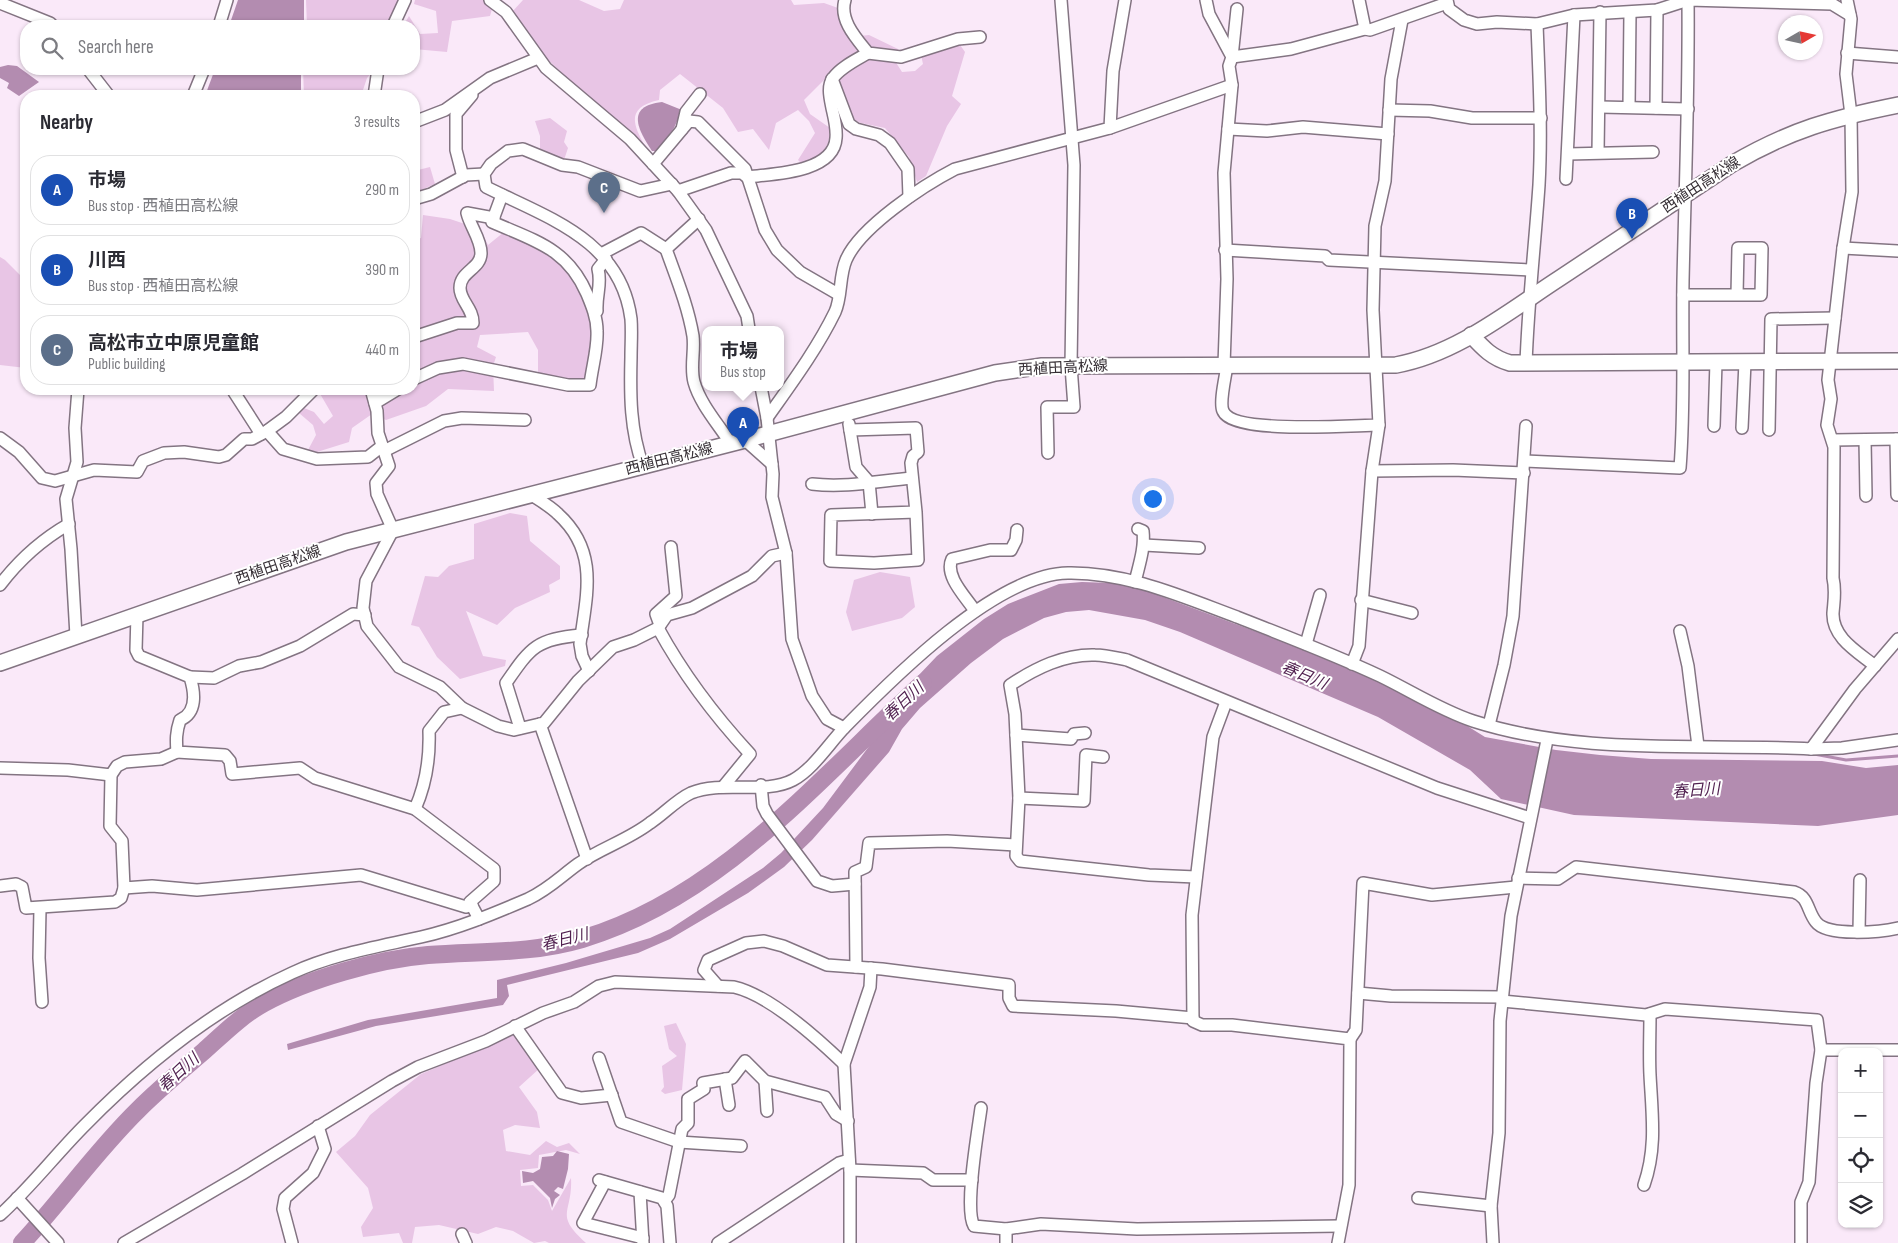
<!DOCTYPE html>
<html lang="en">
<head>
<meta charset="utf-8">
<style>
  :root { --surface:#fff; --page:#f2f2f3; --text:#2b2b33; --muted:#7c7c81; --line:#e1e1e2; --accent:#5a670c }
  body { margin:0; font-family:"Sofia Sans Condensed","Noto Sans JP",sans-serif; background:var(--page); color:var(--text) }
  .controls { position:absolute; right:15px; bottom:15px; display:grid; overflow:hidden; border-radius:10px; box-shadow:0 1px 4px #0004 }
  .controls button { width:45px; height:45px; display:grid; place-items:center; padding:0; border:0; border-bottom:1px solid var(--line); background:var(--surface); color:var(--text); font:25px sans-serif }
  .compass { position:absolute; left:1778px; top:15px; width:45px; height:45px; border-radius:50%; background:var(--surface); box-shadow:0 1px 4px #0004; rotate:81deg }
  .you { position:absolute; left:1152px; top:498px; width:18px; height:18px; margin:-12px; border:4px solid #fff; border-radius:50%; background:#1a73e8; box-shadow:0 0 0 8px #1a73e833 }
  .badge { display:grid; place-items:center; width:32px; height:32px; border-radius:50%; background:var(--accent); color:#fff; font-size:16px; font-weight:700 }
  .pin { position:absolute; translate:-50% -41px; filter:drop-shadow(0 1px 2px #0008) }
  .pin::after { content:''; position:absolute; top:26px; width:18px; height:15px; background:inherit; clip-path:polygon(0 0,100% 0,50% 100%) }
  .popup { position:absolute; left:702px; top:326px; width:82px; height:65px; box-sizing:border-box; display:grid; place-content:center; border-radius:10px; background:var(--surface); filter:drop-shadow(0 1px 4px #0005); font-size:16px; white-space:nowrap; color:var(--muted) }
  .popup b { font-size:19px; color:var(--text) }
  .popup::after { content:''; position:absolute; left:50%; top:100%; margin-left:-10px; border:10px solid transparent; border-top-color:var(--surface) }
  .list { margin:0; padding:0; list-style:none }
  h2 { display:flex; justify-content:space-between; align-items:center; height:65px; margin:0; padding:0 20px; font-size:21px }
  h2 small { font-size:16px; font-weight:400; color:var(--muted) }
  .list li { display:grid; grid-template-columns:32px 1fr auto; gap:15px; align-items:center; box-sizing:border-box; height:70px; margin:0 10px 10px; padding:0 10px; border:1px solid var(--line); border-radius:20px }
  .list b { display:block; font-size:19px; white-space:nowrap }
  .list p { margin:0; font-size:16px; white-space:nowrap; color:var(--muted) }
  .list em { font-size:16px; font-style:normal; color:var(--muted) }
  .icon { flex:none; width:28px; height:28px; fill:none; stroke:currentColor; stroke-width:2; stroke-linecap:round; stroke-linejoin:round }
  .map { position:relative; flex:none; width:1898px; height:1243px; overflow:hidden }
  .search { position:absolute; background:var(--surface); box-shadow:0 1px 4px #0004; left:20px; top:20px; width:400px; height:55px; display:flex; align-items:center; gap:12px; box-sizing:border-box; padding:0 18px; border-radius:20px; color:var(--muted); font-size:19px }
  .panel { position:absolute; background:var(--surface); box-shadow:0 1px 4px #0004; left:20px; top:90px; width:400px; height:305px; border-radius:20px }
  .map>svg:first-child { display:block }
  .green { fill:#e8c5e5 }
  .water { fill:#b38cb0 }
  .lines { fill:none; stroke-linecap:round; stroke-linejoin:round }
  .stream { stroke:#b38cb0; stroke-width:3 }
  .river { stroke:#b38cb0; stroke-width:18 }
  .minor-casing { stroke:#837482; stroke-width:14 }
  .major-casing { stroke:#837482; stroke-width:18 }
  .minor { stroke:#fff; stroke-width:11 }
  .major { stroke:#fff; stroke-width:15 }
  .labels { text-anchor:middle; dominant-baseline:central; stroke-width:4; stroke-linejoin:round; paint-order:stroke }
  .street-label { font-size:15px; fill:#362f35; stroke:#fff }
  .water-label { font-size:16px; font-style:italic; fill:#4f1f4e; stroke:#fff }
</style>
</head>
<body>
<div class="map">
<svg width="1898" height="1243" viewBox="0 0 1898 1243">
  <rect width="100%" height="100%" fill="#fae9f9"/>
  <!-- green -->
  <g class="green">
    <polygon points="306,0 400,0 389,26 307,26"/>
    <polygon points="415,0 485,0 492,9 490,16 452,21 447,52 414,49 414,26 403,26 409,16 420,34 438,33 436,11 414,4"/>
    <path d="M523,0H579L604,11L620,9L624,0H791L794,5L824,3L838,8L843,26L851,37L869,35L898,49L895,61L902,72L915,71L923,64L921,55L958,42L965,52L952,96L961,104L947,126L926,176L917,182L909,157L885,128L861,123L852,119L835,69L804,100L810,114L830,128C829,150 822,157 804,166L798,160L815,133L809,121L798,110L776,123L769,150L753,129L738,132L723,108L680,74L660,90L659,100C628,107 631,122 645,146L616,124L546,58L512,12Z"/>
    <polygon points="303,69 375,69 367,78 361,96 304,96"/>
    <polygon points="550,118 567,131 564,142 568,148 564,160 540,150 540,136 535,121"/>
    <polygon points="430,167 435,184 414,193 414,171"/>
    <polygon points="423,215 450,219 480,229 488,245 504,232 545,249 568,270 581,293 593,321 594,335 586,380 538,375 538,350 528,332 480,335 477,347 496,357 493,366 494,391 448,389 426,406 386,420 372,414 352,428 349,442 317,452 308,450 316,435 313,425 299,413 304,408 314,412 324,424 333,416 319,392 323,389 414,389 414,240 421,238"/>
    <polygon points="0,257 5,260 26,281 26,368 0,365"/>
    <polygon points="510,513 527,516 530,541 560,566 560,579 549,585 550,592 515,608 497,625 466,611 483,656 506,660 505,666 460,679 437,657 419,627 411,625 425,576 438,577 449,566 474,559 474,524"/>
    <polygon points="880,572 910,577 915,607 902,618 852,631 846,612 854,580"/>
    <polygon points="676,1023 686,1044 682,1090 665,1094 661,1091 664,1087 662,1066 677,1056 669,1049 664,1026"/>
    <path d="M514,1035L540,1068L519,1087L537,1112L540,1128L515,1125L503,1130L506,1151L530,1155L546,1141L557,1147L569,1143L580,1154L566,1150L539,1155L538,1168L520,1170L521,1186L533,1185L548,1200L552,1211L571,1178C573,1214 553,1213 586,1243H549L545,1241L534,1243L513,1231L496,1227L478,1234L439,1225L415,1227L412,1243H403L399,1233L363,1237L361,1227L373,1208L368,1188L336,1152L355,1136L370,1115L421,1074Z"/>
  </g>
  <!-- water -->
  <g class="water">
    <polygon points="238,0 304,0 304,26 229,26"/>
    <polygon points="8,65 17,66 39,82 19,96 7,88 9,83 0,78 0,67"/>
    <polygon points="215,69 301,69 301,96 205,96"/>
    <path d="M662,102L682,110L674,128L657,151H652C638,130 625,106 662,102Z"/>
    <polygon points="1082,582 1112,583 1139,588 1257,632 1374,677 1440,709 1485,737 1556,750 1600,755 1651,759 1822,761 1866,768 1898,765 1898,815 1818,826 1574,815 1501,799 1470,770 1378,717 1180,632 1145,620 1089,610 1066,612 1044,618 1003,639 971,663 920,708 902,729 889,752 812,840 784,867 748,893 670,939 638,953 507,985 509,996 503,1005 376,1026 288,1050 287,1044 368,1020 497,998 497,980 566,963 650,938 670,929 763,868 781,853 823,808 873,741 892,724 905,706 906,692 916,678 937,656 984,619 1008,604 1059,584"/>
    <polygon points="557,1151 569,1154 568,1169 563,1189 558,1187 554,1191 560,1195 555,1199 552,1208 550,1198 533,1181 523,1183 522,1171 533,1173 540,1169 542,1157 553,1156"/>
  </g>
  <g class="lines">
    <!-- stream -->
    <polyline class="stream" points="1814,754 1846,760 1898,756"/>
    <!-- river -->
    <path class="river" d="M22,1243C62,1200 96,1151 138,1110C159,1089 182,1070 204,1051C223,1034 242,1015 264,1003C308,979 379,959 428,955C480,951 531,954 582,939C722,897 819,778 923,683"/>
    <defs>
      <g id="minor">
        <polyline points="490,0 506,12 546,68 630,139 678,191 706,230 747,316 749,329"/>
        <path d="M845,0C839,20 856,38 868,53L901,57L958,39L980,37"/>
        <polyline points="1206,0 1209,14 1232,57 1229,66 1232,85 1224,173 1227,279 1224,365"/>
        <polyline points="1359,0 1365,29"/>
        <polyline points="1447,0 1449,9 1464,20 1477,24 1497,22 1537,24 1574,15 1657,10 1688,0 1832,4 1850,15"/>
        <path d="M1847,0L1851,19L1846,74L1851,115L1852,192L1843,248L1828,380L1831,399L1827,425L1834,447L1833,578C1836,591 1834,600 1833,613C1832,638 1858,652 1875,666"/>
        <polyline points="0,3 50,23 53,26"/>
        <polyline points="1237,9 1232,57 1291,49 1365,29 1370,30 1447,3"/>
        <polyline points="219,26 227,0"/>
        <polyline points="393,26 405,0"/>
        <polyline points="1847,53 1898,57"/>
        <polyline points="88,69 109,96"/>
        <polyline points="832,79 849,124 856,129 879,135 890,143 908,169 909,197"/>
        <polyline points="193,96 204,69"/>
        <polyline points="374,96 378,69"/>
        <polyline points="1600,107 1688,109"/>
        <polyline points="1629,107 1630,13"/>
        <polyline points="1656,108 1657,10"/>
        <polyline points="1389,110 1430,111 1472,118 1541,118"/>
        <polyline points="414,122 445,110 490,78 538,58"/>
        <polyline points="1110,128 1232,85"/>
        <polyline points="682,129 686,112 700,94"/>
        <polyline points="1228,129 1267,131 1303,127 1388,134"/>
        <polyline points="1598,152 1600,12"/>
        <polyline points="1568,154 1653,152"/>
        <polyline points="653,164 689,121 698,122 745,169 765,230 777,250 800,272 838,294"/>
        <polyline points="463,177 456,150 456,114 472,95"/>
        <polyline points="1566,179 1574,15"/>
        <path d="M678,191L731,173H742L747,177C772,174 834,173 836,138C837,128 834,117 832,108C830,98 827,86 833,78C841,67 856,60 868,53"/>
        <polyline points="414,199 431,194 466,175 484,174"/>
        <polyline points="1843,248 1898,251"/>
        <path d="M666,249C676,277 688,306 693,336C695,351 690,367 694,382C700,404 719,425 731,444"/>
        <polyline points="1225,250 1325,256 1329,260 1531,270"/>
        <polyline points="601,254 641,233 666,249 699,219"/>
        <polyline points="1683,295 1761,295 1762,248 1738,248 1737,295"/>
        <path d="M597,311C596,294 602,285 598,269L606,259"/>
        <path d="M414,337L457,323H473C473,308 460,301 460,288C460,271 481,269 481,253C481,239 470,226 467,213L494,218"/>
        <path d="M1526,364C1528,304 1535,244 1539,185C1542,131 1539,78 1537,24"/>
        <path d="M1227,365C1226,375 1219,402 1223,411C1233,435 1354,425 1379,425L1373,310L1375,226L1385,181L1391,79L1402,20"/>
        <path d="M414,379L438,368L463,364L568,385H590C592,367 598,348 597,331C597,318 592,306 587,294C567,248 535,241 492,222L502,195"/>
        <polyline points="761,387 767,418 773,474 772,497 786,553 792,639 812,696 827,719 844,728"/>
        <polyline points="232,389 261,434"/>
        <polyline points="371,389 377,411 378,433 389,466 376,483 377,494 393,530 366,581 363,608 367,626 399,667 440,687 462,708 498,726 514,730 544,723 578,681 613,647 634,640 658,628 667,615 692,608 752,576 772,556 786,553"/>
        <polyline points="375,403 398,389"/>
        <path d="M767,418C791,384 817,349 835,312C842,297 839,276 846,260C860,227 924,185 955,169L1110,128L1113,71L1125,0"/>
        <polyline points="849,424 856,467 869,482 872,514"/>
        <polyline points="1714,426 1716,362"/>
        <polyline points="1742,428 1745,362"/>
        <polyline points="850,430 916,428 918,452 913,456 911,463 916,512 918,560 874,563 830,561 831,515 916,512"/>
        <polyline points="1769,430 1771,319 1835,318"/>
        <polyline points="267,431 283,449 317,459 368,457 382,446"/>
        <polyline points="0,438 19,452 42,478 55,481 94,470 137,472 143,461 164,453 184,452 219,457 226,455 244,439 252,439 267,431 286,417 314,389"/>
        <polyline points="1896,439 1897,495"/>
        <polyline points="745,440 772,464"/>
        <polyline points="1833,440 1898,439"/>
        <polyline points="1865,440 1866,496"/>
        <polyline points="384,451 444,421 462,418 525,420"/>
        <polyline points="1048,453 1047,407 1074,407 1071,366 1074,165 1061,0"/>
        <path d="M1525,461L1680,468C1685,405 1682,344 1683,281C1685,188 1689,94 1688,0"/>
        <path d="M643,466C630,430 630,395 631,357C631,345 632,331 631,319C621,240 548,218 486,187L484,174L491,164L508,151L523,149L562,165L578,167L640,191L672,184"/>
        <polyline points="1372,471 1453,470 1524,473"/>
        <path d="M812,484C846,488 878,481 912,478"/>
        <path d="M530,494C539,500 550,506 558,514C600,552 586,596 580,644L582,656L589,671"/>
        <polyline points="1144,545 1199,548"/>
        <path d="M1135,582C1139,565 1145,548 1143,531L1138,529"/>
        <path d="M0,585C19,560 41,540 69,524"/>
        <polyline points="1361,600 1412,613"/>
        <path d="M975,611C966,597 944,576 952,559L990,550H1011L1016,540L1017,530"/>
        <path d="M137,614L136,650L139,656L190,677C195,693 197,713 180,720C176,732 176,740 177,752L225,755L230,761L232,774L300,768L315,778L415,809L494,869V881L470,902L479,919"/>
        <polyline points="660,625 656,614 676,596 671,547"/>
        <path d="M658,628C683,674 714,715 750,754L723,787"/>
        <polyline points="1680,631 1688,666 1698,746"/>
        <polyline points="76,636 71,549 66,499 77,462 75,428 78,389"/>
        <polyline points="1306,644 1320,595"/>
        <polyline points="1352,664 1359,646 1372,471 1379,425"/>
        <polyline points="190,677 214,678 239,666 261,662 300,646 353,614 365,615"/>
        <polyline points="1226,702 1213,737 1192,915 1193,1021 1202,1025 1232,1025 1350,1039 1349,1185 1338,1243"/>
        <polyline points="540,724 587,859"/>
        <polyline points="1489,725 1504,665 1513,616 1526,426"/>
        <path d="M520,728L506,683C531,647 536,639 582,635"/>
        <polyline points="1016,735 1071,739 1074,734 1085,733"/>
        <polyline points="1811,749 1842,748 1898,740"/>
        <polyline points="177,752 161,759 125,762 117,766 111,775 110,826 122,841 124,888 152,886 197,890 361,875 466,907 472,905"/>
        <polyline points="0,768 68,770 111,775"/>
        <polyline points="761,785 763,806 767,814 817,881 832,886 855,884"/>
        <polyline points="1019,798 1084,801 1086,755 1103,757"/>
        <path d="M415,809C426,784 430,758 429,731L444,712L462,708"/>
        <path d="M1196,877L1149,875L1020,861L1016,856L1019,798L1015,714L1010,685C1036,668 1064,654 1095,655C1106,655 1117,658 1127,660L1437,788L1530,818"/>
        <path d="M1518,878L1558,879L1576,867L1794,892C1809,897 1807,911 1816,922C1827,937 1881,932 1898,928"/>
        <polyline points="0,886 16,884 22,887 26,908 115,902 121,898 124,888"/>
        <polyline points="40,909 39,958 42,1002"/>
        <polyline points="1859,931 1860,880"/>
        <polyline points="856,967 855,872 866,867 869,843 947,841 1016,845"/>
        <polyline points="718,986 704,970 708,960 746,943 764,941 783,946 827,965 882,969 1009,985 1009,998 1013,1006 1116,1011 1193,1018"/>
        <polyline points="1358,993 1391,996 1502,997"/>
        <polyline points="1502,1001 1646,1015 1665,1009 1817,1020 1821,1050 1816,1083 1809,1182 1801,1202 1801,1243"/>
        <polyline points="515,1026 562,1093 581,1098 612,1095"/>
        <polyline points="1350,1039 1356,1030 1363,883 1432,895 1516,887"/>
        <polyline points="1821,1050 1898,1050"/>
        <polyline points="599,1058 621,1122 679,1142 741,1146"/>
        <polyline points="725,1079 729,1105"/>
        <polyline points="765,1081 767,1111"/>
        <path d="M981,1108C978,1131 964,1209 974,1226L1006,1229L1041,1224L1137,1229L1340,1226"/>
        <polyline points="850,1170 923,1173 933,1180 972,1180"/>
        <polyline points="599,1180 662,1198 667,1206 670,1243"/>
        <polyline points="605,1182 583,1223 643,1238"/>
        <path d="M1644,1185C1657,1148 1652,1114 1650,1075C1649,1055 1650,1034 1650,1014"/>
        <polyline points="640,1192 643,1243"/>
        <polyline points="17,1198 58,1243"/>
        <polyline points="1418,1198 1491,1206"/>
        <polyline points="665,1200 669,1195 682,1129 688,1123 688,1099 704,1089 703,1083 732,1078 745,1061 765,1081 825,1097 836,1114 848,1121"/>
        <path d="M0,1215C31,1187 56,1154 85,1125C144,1065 215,1008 292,973C333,954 377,947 421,937C457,929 493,914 528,899C549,889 560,877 578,864C601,848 628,840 650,823C664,814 676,800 691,793C722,780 765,795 793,780C813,769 828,745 844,728C893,678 996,574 1068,573C1127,572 1183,597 1237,617C1285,636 1333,654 1380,676C1411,691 1440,710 1473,721C1582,756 1698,743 1811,749L1855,689L1898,639"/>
        <polyline points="1006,1229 1006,1243"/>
        <polyline points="462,1234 466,1243"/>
        <path d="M124,1243L242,1174L392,1081L418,1067L486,1041L543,1013L574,1002L599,986L615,982L734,987C769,995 818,1039 844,1064"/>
        <polyline points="292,1243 283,1209 285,1198 313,1173 325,1149 318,1126"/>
        <polyline points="718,1243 839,1163 849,1160"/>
        <polyline points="850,1243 850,1170 844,1064 870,987 871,968"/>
        <polyline points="1493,1243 1491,1206 1499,1133 1500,1021 1511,916 1547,740"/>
      </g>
      <g id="major">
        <path d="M1471,335C1483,348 1492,358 1510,363L1898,361"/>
        <path d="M0,663L346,542L745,440L995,373L1042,366L1396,365C1457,354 1509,311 1560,278C1617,240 1674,202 1732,164C1790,130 1833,118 1898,105"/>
      </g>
    </defs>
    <!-- minor casing -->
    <use href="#minor" class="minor-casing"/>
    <!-- major casing -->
    <use href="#major" class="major-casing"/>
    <!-- minor -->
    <use href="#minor" class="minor"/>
    <!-- major -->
    <use href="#major" class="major"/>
  </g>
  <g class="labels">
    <!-- street labels -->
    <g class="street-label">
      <text transform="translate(1701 185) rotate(-33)">西植田高松線</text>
      <text transform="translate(1063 368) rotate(-3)">西植田高松線</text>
      <text transform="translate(669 459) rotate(-14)">西植田高松線</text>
      <text transform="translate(278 565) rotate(-19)">西植田高松線</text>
    </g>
    <!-- water labels -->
    <g class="water-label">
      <text transform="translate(1304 676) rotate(23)">春日川</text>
      <text transform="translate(904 702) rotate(-43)">春日川</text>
      <text transform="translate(1696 791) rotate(-4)">春日川</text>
      <text transform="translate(565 940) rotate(-14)">春日川</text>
      <text transform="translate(179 1073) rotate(-42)">春日川</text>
    </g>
  </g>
</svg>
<div class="controls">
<button>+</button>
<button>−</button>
<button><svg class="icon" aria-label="locate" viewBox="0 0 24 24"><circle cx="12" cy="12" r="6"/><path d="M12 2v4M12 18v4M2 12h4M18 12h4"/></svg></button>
<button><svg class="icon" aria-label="layers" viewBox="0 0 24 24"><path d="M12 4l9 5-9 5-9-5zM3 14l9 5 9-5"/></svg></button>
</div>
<svg class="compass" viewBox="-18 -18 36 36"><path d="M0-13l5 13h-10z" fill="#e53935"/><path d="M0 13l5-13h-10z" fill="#7c7c81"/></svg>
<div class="you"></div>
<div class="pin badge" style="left:743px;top:448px;background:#1a4fb4">A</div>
<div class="popup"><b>市場</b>Bus stop</div>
<div class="pin badge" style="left:1632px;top:239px;background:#1a4fb4">B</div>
<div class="pin badge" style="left:604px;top:213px;background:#5c6f8a">C</div>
<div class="search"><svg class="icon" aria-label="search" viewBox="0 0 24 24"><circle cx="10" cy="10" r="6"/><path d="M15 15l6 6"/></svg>Search here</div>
<section class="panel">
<h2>Nearby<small>3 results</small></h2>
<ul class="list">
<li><span class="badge" style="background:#1a4fb4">A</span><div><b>市場</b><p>Bus stop · 西植田高松線</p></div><em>290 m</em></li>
<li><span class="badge" style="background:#1a4fb4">B</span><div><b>川西</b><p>Bus stop · 西植田高松線</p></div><em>390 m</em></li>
<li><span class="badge" style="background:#5c6f8a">C</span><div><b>高松市立中原児童館</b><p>Public building</p></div><em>440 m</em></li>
</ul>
</section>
</div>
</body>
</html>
